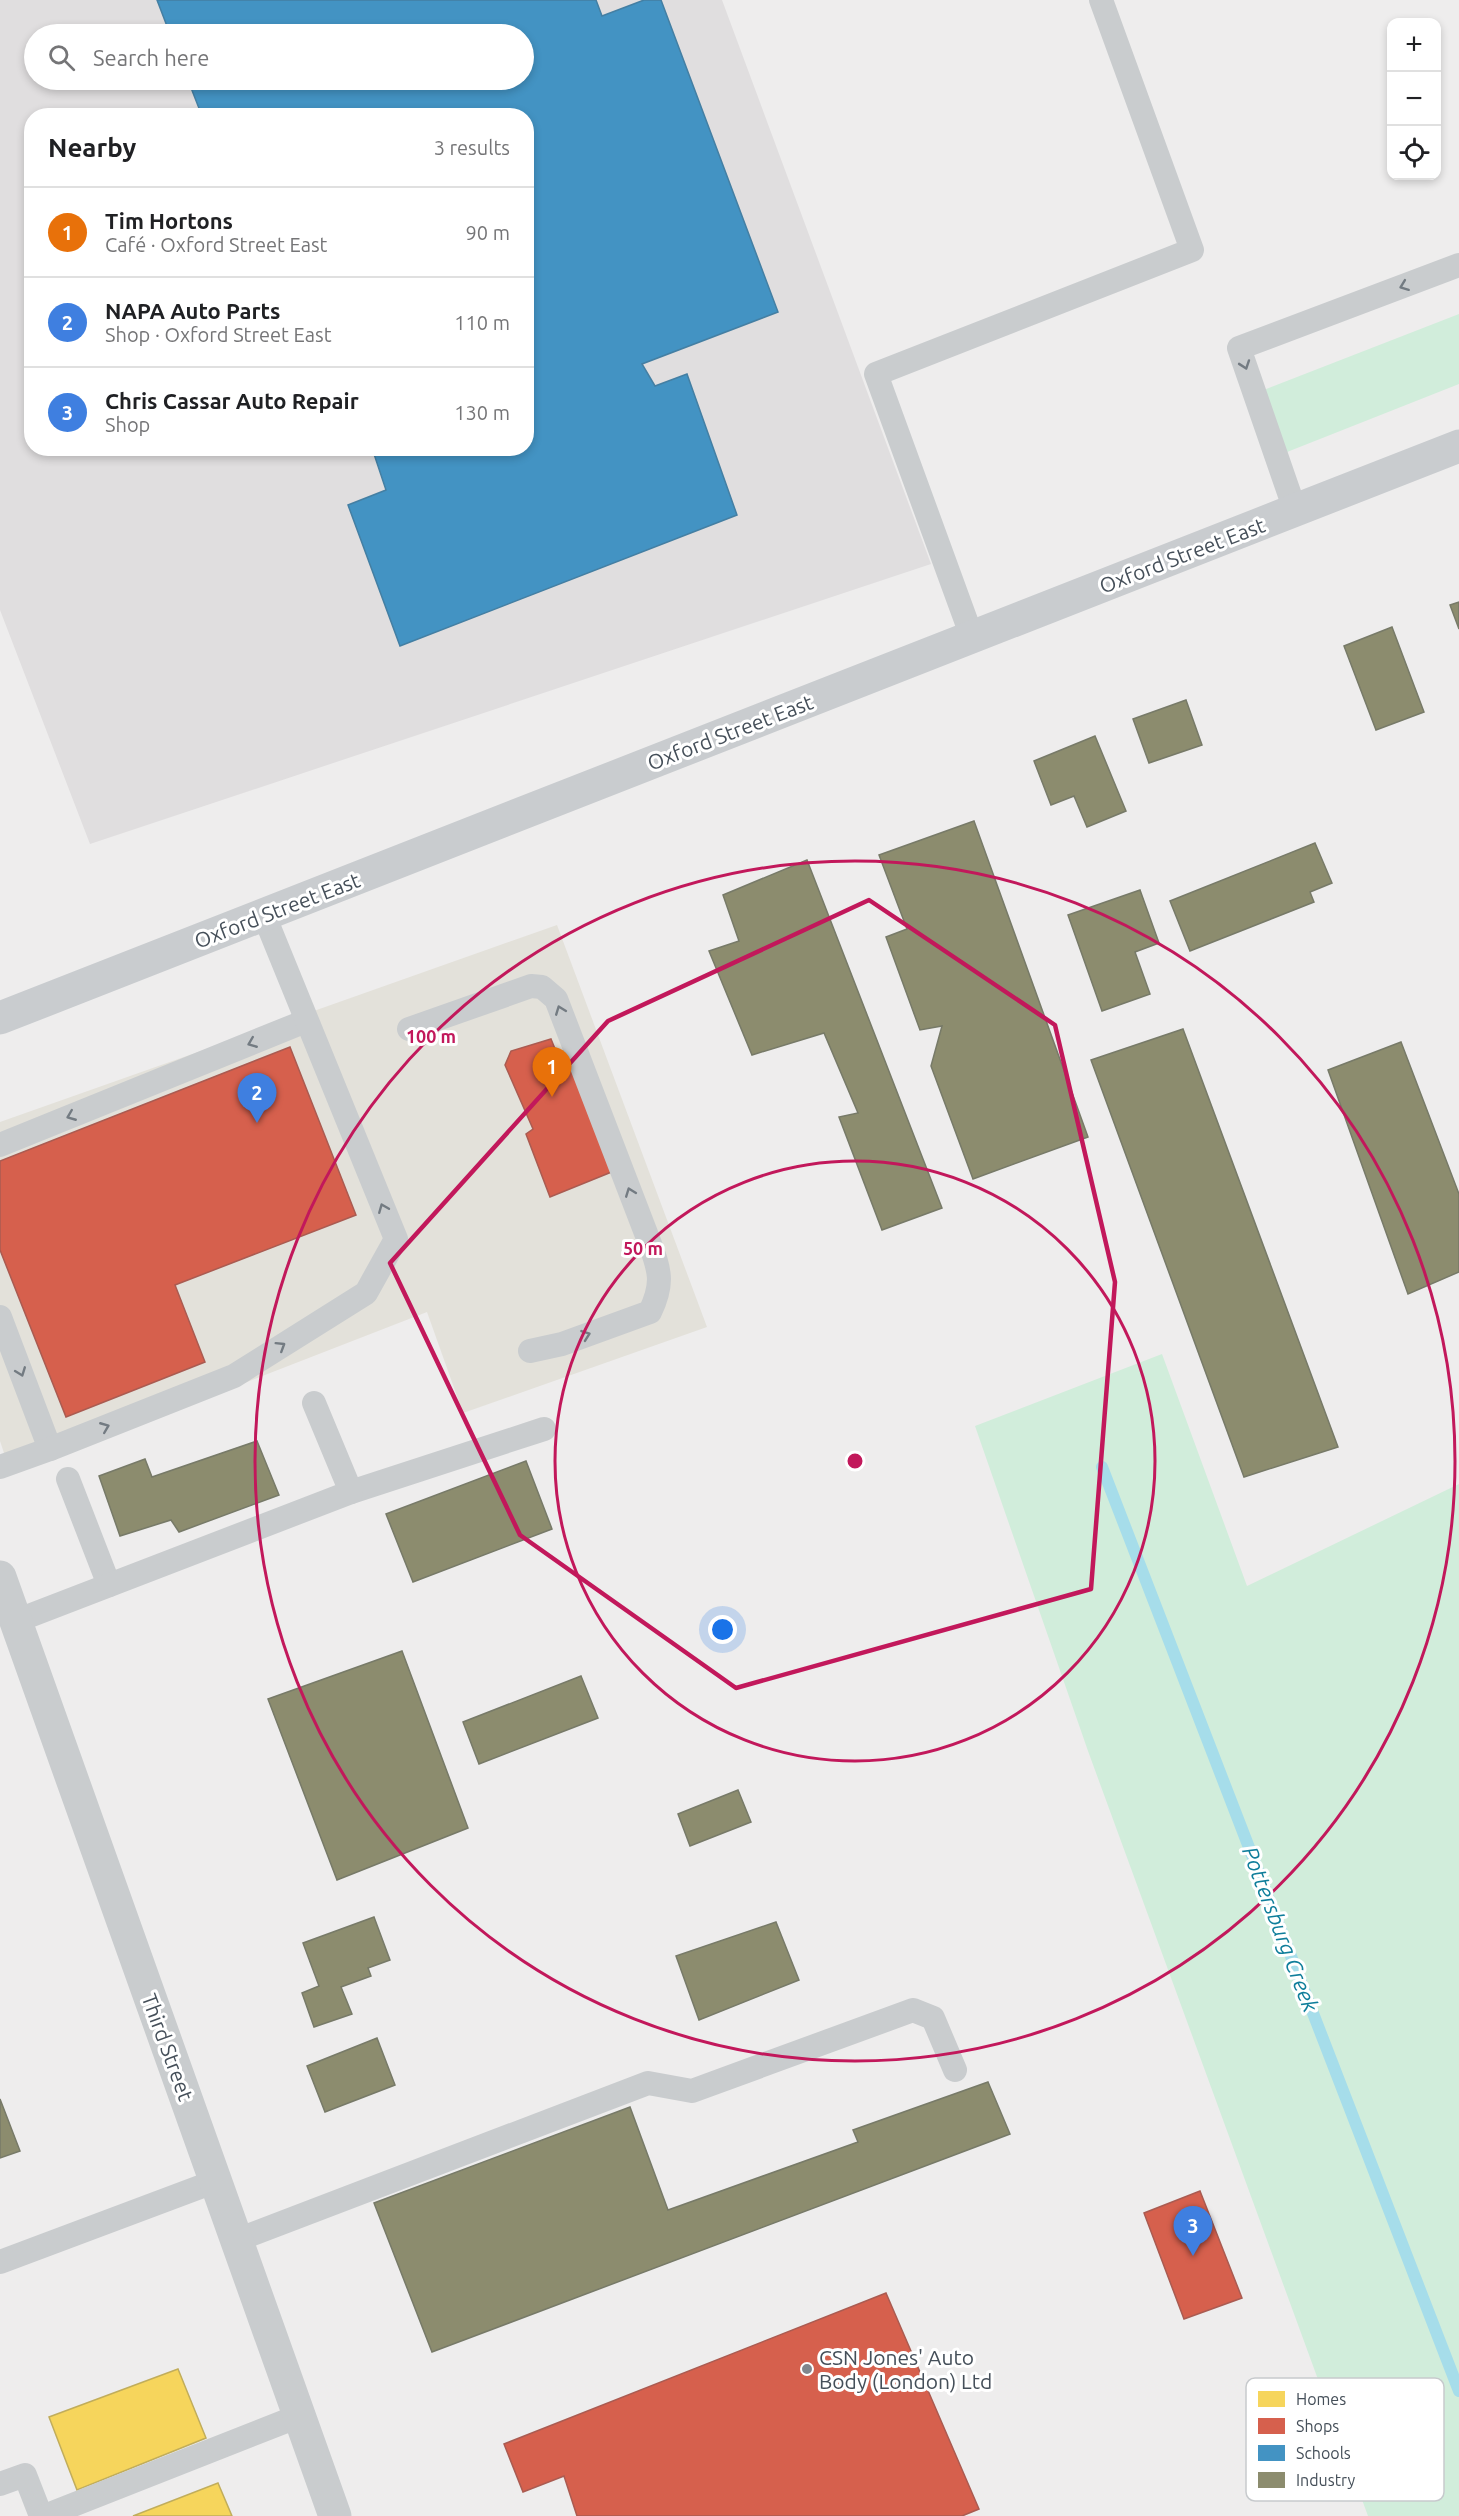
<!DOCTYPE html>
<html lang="en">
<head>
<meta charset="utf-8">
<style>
  :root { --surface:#fff; --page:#f6f6f6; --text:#202124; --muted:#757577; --line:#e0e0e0; --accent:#2563eb }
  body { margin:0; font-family:Ubuntu,sans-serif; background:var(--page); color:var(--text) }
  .controls { position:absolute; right:18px; top:18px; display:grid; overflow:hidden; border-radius:12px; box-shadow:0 3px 9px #0003 }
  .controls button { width:54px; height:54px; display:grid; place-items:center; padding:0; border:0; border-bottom:2px solid var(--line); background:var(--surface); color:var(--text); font:30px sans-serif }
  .you { position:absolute; left:723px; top:1630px; width:21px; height:21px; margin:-15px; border:4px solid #fff; border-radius:50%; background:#1a73e8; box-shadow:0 0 0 9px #1a73e833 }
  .badge { display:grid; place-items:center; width:39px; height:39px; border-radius:50%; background:var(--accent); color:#fff; font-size:20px; font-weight:700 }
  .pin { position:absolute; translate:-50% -50px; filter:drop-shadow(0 2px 3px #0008) }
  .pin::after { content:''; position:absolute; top:32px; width:21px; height:18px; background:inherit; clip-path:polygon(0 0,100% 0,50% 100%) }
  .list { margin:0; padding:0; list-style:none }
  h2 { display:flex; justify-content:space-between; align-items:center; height:78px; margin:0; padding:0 24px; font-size:26px }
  h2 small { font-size:20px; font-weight:400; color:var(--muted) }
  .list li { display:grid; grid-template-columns:39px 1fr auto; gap:18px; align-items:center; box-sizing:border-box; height:90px; padding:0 24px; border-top:2px solid var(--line) }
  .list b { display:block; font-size:22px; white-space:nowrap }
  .list p { margin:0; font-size:20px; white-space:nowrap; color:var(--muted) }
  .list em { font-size:20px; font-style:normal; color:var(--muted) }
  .icon { flex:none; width:33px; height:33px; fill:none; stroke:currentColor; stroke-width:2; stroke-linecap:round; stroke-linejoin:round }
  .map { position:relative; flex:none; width:1459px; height:2516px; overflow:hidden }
  .search { position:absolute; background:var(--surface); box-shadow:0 3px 9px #0003; left:24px; top:24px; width:510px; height:66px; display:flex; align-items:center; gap:15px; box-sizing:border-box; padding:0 21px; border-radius:33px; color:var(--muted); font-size:22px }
  .panel { position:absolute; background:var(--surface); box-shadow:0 3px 9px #0003; left:24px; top:108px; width:510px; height:348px; border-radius:24px }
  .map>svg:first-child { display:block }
  .commercial { fill:#e3e1da }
  .education { fill:#e0dedf; fill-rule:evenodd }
  .green { fill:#d1eddb }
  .homes { fill:#f6d55c; stroke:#c1ad5b; stroke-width:1.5 }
  .shops { fill:#d6604d; stroke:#aa5b51; stroke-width:1.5 }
  .schools { fill:#4393c3; stroke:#447fa3; stroke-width:1.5 }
  .industry { fill:#8c8c6e; stroke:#777a68; stroke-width:1.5 }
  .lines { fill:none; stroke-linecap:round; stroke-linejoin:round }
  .stream { stroke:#a6ddea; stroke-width:12 }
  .service { stroke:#c9ccce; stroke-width:24 }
  .tertiary { stroke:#c9ccce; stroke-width:33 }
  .secondary { stroke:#c9cccf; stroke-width:33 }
  .oneway { stroke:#737b82 }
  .marked { fill:none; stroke:#c2185b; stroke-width:4.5; stroke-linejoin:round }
  .ring { fill:none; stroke:#c2185b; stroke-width:3 }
  .poi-dot { fill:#80868d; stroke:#fff; stroke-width:2 }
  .labels { text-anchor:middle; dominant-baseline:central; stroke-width:6; stroke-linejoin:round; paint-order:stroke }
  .street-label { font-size:21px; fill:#454f59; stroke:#fff }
  .poi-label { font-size:21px; fill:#454f59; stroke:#fff; text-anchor:start }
  .water-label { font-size:22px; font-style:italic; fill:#0f7e9b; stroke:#fff }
  .key { fill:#fff; stroke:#c7cacd; stroke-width:1.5 }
  .key-label { font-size:16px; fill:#454f59 }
  .centre { fill:#c2185b; stroke:#fff; stroke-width:3 }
  .ring-label { font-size:18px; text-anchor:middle; font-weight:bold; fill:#c2185b; stroke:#fff; stroke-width:6; stroke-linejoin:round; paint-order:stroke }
</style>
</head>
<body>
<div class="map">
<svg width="1459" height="2516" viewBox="0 0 1459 2516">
  <rect width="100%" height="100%" fill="#eeeded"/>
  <!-- commercial -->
  <polygon class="commercial" points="557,925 707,1327 463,1413 427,1312 11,1474 0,1441 0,1122"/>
  <!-- education -->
  <path class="education" d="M0,0H722L931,564L90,844L0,610ZM34,34H524V80H34ZM32,116H526V448H32Z"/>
  <!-- green -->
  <g class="green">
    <polygon points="1459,314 1459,384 1282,454 1256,393"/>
    <polygon points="1162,1354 1247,1586 1459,1484 1459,2516 1368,2516 1088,1751 975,1426"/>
  </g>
  <!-- homes -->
  <g class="homes">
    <polygon points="178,2369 206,2438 77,2490 49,2417"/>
    <polygon points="218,2483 232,2516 133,2516"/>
  </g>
  <!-- shops -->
  <g class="shops">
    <polygon points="551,1039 560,1061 571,1058 614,1171 550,1197 526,1134 533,1129 505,1065 511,1051"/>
    <polygon points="290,1047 356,1215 175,1285 205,1362 66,1417 0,1250 0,1161"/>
    <polygon points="1200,2191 1242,2298 1184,2319 1144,2213"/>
    <polygon points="886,2293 979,2509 962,2516 577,2516 564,2476 523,2492 504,2444"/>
  </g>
  <!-- schools -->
  <polygon class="schools" points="157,0 596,0 602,16 644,0 661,0 778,312 642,364 655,386 687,374 737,515 400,646 348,505 386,490 372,448 526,448 526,116 202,116 188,80 524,80 524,34 170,34"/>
  <!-- industry -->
  <g class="industry">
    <polygon points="1459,602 1459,629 1450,605"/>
    <polygon points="1392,627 1424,712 1376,730 1344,646"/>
    <polygon points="1186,700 1202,745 1149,763 1133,719"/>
    <polygon points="1095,736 1126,811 1087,827 1074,796 1051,805 1034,761"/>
    <polygon points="974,821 1088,1137 973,1179 931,1066 942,1026 920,1030 886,937 907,929 879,855"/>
    <polygon points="1315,843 1332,883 1310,892 1314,902 1190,951 1170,901"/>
    <polygon points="807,860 942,1208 882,1230 839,1117 858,1113 824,1033 752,1055 709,951 739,941 723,895"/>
    <polygon points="1140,890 1159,943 1135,952 1150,994 1102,1011 1068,915"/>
    <polygon points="1183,1029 1338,1447 1244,1477 1091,1060"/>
    <polygon points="1401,1042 1459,1194 1459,1272 1408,1294 1328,1070"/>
    <polygon points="257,1441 279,1495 179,1532 171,1520 120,1536 99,1476 145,1459 152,1477"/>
    <polygon points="526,1461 552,1529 413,1582 386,1514"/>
    <polygon points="402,1651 468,1828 337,1880 268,1699"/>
    <polygon points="581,1676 598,1718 479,1764 463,1722"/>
    <polygon points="738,1790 751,1822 690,1846 678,1814"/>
    <polygon points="374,1917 390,1960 368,1968 371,1976 341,1987 352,2014 314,2027 302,1993 319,1986 303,1943"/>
    <polygon points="776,1922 799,1980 699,2020 676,1956"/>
    <polygon points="377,2038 395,2085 325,2112 307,2066"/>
    <polygon points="988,2082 1010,2134 432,2352 374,2203 630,2107 668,2210 858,2142 853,2130"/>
    <polygon points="0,2099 20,2151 0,2158"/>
  </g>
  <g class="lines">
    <!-- stream -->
    <polyline class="stream" points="1102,1467 1459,2391"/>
    <!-- service -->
    <g class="service">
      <polyline points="1295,510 1239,348 1459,265"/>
      <polyline points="972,637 876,374 1192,250 1101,0"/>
      <path d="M409,1029L531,986L542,987L556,999L649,1241C660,1271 664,1283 650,1312L562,1344L530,1351"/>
      <polyline points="0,1145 306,1021"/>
      <polyline points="0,1317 50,1449"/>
      <polyline points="0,1467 50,1449 234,1376 366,1293 396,1239 264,915"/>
      <polyline points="68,1479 109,1585"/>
      <polyline points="351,1492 544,1429"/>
      <polyline points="16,1621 351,1492 314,1403"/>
      <polyline points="237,2240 648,2083 692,2091 913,2010 933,2018 955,2070"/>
      <polyline points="0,2262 216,2181"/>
      <polyline points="0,2484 25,2475 41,2516"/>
      <polyline points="45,2516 299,2416"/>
    </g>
    <!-- tertiary -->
    <polyline class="tertiary" points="0,1577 335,2516"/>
    <!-- secondary -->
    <polyline class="secondary" points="0,1018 1459,446"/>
  </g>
  <!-- one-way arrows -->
  <defs><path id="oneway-chevron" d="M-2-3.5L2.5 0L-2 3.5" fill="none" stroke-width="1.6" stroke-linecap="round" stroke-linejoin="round" transform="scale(1.5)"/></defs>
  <g class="oneway">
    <use href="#oneway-chevron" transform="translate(1404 286) rotate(159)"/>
    <use href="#oneway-chevron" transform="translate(1245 365) rotate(71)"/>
    <use href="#oneway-chevron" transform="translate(560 1010) rotate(-111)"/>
    <use href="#oneway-chevron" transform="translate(252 1043) rotate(158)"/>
    <use href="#oneway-chevron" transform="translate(71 1116) rotate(158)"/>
    <use href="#oneway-chevron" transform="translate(630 1192) rotate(-111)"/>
    <use href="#oneway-chevron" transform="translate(383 1208) rotate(-112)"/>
    <use href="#oneway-chevron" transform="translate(586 1335) rotate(-20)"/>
    <use href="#oneway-chevron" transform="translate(281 1346) rotate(-32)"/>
    <use href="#oneway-chevron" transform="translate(21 1372) rotate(69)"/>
    <use href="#oneway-chevron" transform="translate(105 1427) rotate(-22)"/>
  </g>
  <!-- marked area -->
  <path class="marked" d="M869,900L1055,1025L1115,1282L1091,1589L736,1688L520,1535L390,1263L608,1021Z"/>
  <!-- distance rings -->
  <g class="ring">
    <circle cx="855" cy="1461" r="300"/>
    <circle cx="855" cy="1461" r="600"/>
  </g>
  <!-- markers -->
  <circle class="poi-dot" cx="807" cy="2369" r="6"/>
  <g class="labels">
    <!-- street labels -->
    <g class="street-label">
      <text transform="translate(1182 555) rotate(-21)">Oxford Street East</text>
      <text transform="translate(730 732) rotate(-21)">Oxford Street East</text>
      <text transform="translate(277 910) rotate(-21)">Oxford Street East</text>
      <text transform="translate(168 2047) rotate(70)">Third Street</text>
    </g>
    <!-- poi labels -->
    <g class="poi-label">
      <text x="819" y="2357">CSN Jones' Auto<tspan x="819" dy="24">Body (London) Ltd</tspan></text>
    </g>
    <!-- water labels -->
    <g class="water-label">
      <text transform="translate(1281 1929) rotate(69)">Pottersburg Creek</text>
    </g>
  </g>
  <!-- legend -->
  <rect x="1246" y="2378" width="198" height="123" rx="9" class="key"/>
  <rect x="1258" y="2391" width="27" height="16" fill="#f6d55c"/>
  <rect x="1258" y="2418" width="27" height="16" fill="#d6604d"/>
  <rect x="1258" y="2445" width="27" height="16" fill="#4393c3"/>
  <rect x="1258" y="2472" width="27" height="16" fill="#8c8c6e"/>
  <g class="key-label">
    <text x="1296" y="2405">Homes</text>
    <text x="1296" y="2432">Shops</text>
    <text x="1296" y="2459">Schools</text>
    <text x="1296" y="2486">Industry</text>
  </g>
  <circle cx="855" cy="1461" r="9" class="centre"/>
  <g class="ring-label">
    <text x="431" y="1043">100 m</text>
    <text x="643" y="1255">50 m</text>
  </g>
</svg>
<div class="controls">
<button>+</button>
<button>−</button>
<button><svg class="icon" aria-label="locate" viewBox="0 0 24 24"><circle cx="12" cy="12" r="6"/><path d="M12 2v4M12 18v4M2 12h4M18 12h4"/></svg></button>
</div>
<div class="you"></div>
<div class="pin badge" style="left:552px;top:1097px;background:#e8710a">1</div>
<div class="pin badge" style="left:257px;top:1123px;background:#3f7fe0">2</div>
<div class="pin badge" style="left:1193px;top:2256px;background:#3f7fe0">3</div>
<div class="search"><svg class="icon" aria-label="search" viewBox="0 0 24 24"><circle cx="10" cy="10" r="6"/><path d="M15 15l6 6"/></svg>Search here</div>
<section class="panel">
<h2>Nearby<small>3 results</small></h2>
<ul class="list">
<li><span class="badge" style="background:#e8710a">1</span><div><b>Tim Hortons</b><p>Café · Oxford Street East</p></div><em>90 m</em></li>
<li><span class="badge" style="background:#3f7fe0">2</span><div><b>NAPA Auto Parts</b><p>Shop · Oxford Street East</p></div><em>110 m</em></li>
<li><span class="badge" style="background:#3f7fe0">3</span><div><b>Chris Cassar Auto Repair</b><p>Shop</p></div><em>130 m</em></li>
</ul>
</section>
</div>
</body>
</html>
